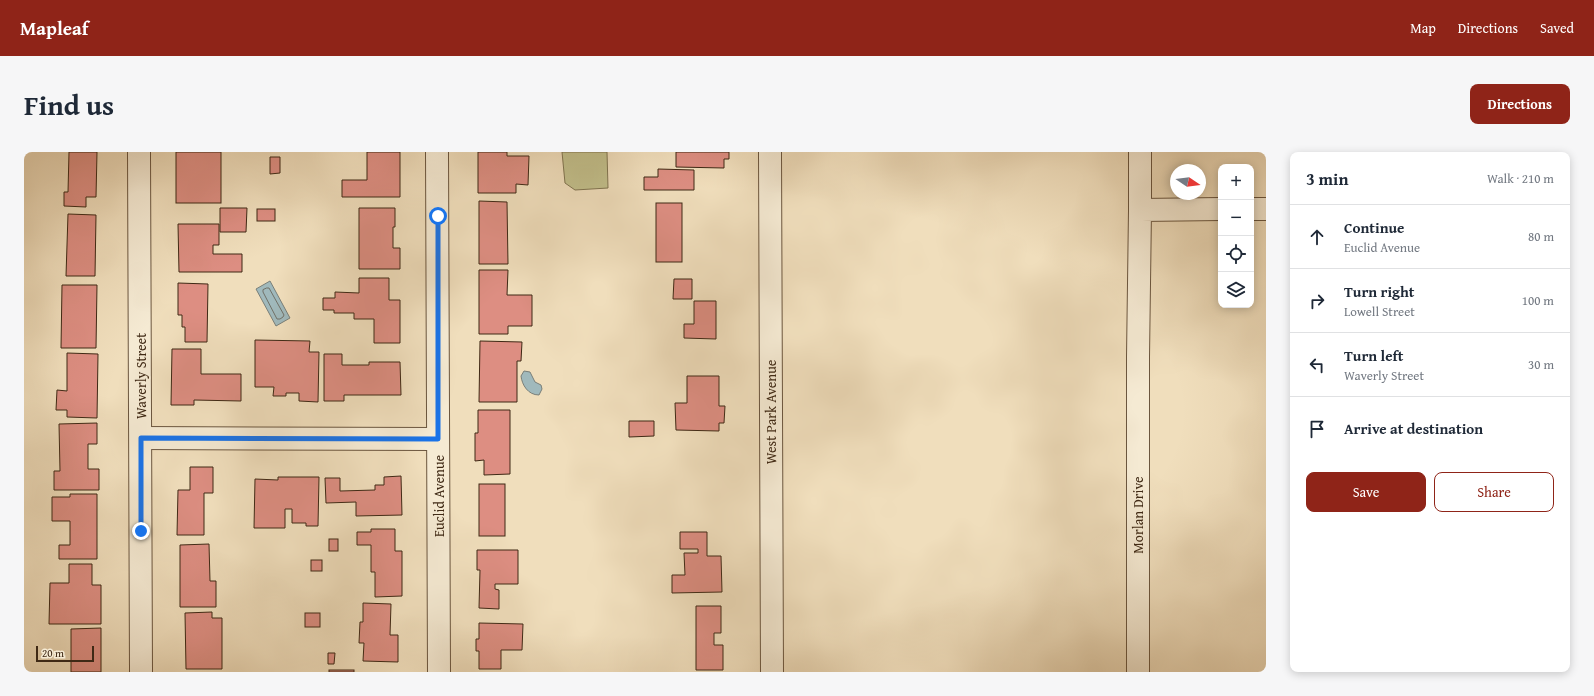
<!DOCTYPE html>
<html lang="en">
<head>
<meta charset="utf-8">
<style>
  :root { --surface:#fff; --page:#f6f6f7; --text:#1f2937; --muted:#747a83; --line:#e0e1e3; --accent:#8f2418 }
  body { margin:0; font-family:"Gentium Book Plus",serif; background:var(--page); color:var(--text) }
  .controls { position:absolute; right:12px; top:12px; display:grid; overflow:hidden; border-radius:8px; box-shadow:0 2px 10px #0003 }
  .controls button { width:36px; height:36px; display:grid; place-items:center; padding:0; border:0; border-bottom:1px solid var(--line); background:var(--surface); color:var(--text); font:20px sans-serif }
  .compass { position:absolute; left:1146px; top:12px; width:36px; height:36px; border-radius:50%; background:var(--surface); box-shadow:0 2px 10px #0003; rotate:103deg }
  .scale { position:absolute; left:12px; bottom:10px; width:58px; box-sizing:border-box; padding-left:4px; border:2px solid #3f2915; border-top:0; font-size:11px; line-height:14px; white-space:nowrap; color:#3f2915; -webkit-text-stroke:3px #f5ead3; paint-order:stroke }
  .stop { position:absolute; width:12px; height:12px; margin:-9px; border:3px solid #1a73e8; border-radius:50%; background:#fff }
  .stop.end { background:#1a73e8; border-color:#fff; box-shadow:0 1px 4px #0008 }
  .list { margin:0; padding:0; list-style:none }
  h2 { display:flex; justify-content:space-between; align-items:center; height:52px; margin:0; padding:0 16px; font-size:17px }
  h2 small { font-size:13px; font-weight:400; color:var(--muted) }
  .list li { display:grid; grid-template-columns:26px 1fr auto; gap:12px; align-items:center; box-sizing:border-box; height:64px; padding:0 16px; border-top:1px solid var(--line) }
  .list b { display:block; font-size:15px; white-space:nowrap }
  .list p { margin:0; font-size:13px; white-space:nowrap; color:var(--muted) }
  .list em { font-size:13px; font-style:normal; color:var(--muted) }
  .actions { display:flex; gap:8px; padding:12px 16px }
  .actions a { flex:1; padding:9px 0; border:1px solid var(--accent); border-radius:8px; text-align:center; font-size:14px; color:var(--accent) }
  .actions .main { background:var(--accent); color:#fff }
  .icon { flex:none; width:22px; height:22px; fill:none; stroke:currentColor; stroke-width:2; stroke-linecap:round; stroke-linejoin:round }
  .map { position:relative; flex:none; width:1242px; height:520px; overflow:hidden; border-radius:8px }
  header { display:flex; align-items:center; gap:24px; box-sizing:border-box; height:56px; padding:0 20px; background:var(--accent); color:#fff }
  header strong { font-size:19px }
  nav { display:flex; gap:22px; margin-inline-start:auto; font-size:14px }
  .intro { display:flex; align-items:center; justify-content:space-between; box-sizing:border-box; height:96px; padding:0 24px }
  h1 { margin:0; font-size:28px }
  .button { padding:10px 18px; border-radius:8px; background:var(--accent); color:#fff; font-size:14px; font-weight:700 }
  main { display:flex; gap:24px; padding:0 24px }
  aside { flex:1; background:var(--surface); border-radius:8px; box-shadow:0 2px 10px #0003 }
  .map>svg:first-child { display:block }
  .green { fill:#c2bf8b; stroke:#807450 }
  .water { fill:#a0b9bc; stroke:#797f79 }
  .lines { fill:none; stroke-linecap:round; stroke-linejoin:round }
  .shore { stroke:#707168; stroke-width:1 }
  .building { fill:#dd8e82; stroke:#3f2915 }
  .minor-casing { stroke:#6b563f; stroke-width:24 }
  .minor { stroke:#f5ead3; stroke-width:22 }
  .route { stroke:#1a73e8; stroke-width:5 }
  .labels { text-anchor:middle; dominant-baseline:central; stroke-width:3; stroke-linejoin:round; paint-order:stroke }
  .street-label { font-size:14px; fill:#3f2915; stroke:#f5ead3 }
</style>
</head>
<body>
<header>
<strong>Mapleaf</strong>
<nav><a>Map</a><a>Directions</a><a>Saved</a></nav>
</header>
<div class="intro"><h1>Find us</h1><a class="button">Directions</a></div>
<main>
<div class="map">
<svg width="1242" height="520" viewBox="0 0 1242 520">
  <rect width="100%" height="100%" fill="#f0debc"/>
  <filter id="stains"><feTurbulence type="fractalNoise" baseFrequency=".005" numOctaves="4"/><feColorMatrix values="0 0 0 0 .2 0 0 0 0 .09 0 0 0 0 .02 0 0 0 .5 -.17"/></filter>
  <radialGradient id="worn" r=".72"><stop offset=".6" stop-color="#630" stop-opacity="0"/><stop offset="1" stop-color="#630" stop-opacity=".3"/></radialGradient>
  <!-- green -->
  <polygon class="green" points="538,0 583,0 584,36 551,38 541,31"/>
  <!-- water -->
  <g class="water">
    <polygon points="246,129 266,166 252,174 232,137"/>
    <path d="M500,219L506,220L511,230L517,233L518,237L515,243C504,243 498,233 497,224Z"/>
  </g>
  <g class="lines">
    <!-- shore -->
    <polygon class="shore" points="243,136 245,136 260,163 259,165 256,167 253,167 239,140 239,138"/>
  </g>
  <!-- building -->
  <g class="building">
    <polygon points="45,0 73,0 72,45 62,45 62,55 40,54 40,40 44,40"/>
    <rect x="152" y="0" width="45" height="51"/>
    <polygon points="343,0 376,0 376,45 318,45 318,28 343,28"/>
    <polygon points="454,0 483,0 483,4 505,4 504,33 492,32 492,41 454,41"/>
    <polygon points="652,0 705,0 705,7 700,7 700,16 652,15"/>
    <polygon points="246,5 256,5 256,21 246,22"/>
    <polygon points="634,17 670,18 670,38 620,38 620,25 634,25"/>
    <polygon points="455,49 483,50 484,112 455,112"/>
    <rect x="632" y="51" width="26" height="59"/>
    <polygon points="196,56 223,56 222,80 196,80"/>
    <polygon points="335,56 371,56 371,75 369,75 369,96 376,96 376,117 335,117"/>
    <rect x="233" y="57" width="18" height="12"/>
    <polygon points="44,62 72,63 71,124 42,124"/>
    <polygon points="154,72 195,72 195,93 189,93 189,102 218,102 218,120 155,120"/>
    <polygon points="455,118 484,118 483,143 508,143 508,174 484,174 484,182 455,182"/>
    <polygon points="335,126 365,126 365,148 376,148 376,191 350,191 350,167 330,167 330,161 310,161 310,158 299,158 299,146 311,146 311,140 335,141"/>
    <polygon points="650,127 668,127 668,147 649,147"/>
    <polygon points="154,131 184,132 183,190 161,190 161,175 158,175 158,163 154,163"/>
    <polygon points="38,133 73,133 72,196 37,196"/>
    <polygon points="670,149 692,149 692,187 660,186 660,172 670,172"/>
    <polygon points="231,188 286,189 285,200 295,200 294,250 275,249 275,241 262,241 262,244 249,244 250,235 231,235"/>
    <polygon points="456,189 498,190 497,209 493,209 493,250 455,250"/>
    <polygon points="148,197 177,197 177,222 217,222 217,249 170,248 170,253 147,253"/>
    <polygon points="43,201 74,202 73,266 43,265 43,258 32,258 33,238 43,239"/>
    <polygon points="300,202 318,202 318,213 345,213 345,210 376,210 377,243 320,243 320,249 300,249"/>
    <polygon points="663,224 695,224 695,254 701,254 700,271 695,271 695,279 652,278 651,251 663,251"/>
    <polygon points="454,258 486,258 486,322 460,323 460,308 451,309 451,281 454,281"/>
    <polygon points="605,269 630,269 630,284 605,285"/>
    <polygon points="73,271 73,292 64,292 64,317 75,317 75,338 30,338 30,319 36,319 35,272"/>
    <polygon points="166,315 189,315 189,341 180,341 180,383 153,383 154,338 166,338"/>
    <polygon points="377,324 378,363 332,364 332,350 302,351 301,326 316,326 316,339 351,338 351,333 360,333 360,325"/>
    <polygon points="254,325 295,325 294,374 282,374 282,371 268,371 268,357 261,357 261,376 230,376 231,327 254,328"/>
    <rect x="455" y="332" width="26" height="52"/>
    <polygon points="46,342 73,342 73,407 35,407 35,393 46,393 46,369 28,369 28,345 46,345"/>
    <polygon points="347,377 371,377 371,399 378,399 378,444 351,445 351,420 347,420 347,393 333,393 333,380 347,380"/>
    <polygon points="656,380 683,380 683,404 697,404 698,440 648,441 648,423 661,423 660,401 674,401 674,397 656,397"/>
    <rect x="305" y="387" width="9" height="12"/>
    <polygon points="185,392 186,429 192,429 192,455 156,455 156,393"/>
    <polygon points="453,398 494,398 494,432 471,432 471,437 475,438 475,457 455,456 456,418 453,418"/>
    <rect x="287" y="408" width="11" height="11"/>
    <polygon points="45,412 68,412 68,433 77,433 77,472 25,472 26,431 45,431"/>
    <polygon points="339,451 367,452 366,483 374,483 374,510 339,509 340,491 335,491 336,470 339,470"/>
    <polygon points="672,454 697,454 697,481 690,481 690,493 699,493 699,518 672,518"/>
    <polygon points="188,460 188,466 198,466 198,517 162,517 161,461"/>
    <rect x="281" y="461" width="15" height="14"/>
    <polygon points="455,471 499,472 498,498 477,498 477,517 455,517 455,499 452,499 452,487 455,487"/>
    <polygon points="77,476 77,520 47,520 47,477"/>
    <polygon points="304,501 311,501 310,512 304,512"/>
    <rect x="305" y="518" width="25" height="2"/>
  </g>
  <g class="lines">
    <defs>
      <g id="minor">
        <polyline points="115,0 117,520"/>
        <polyline points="413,0 415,520"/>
        <polyline points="746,0 748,520"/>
        <polyline points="1227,57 1242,57"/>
        <polyline points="1116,58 1116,0"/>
        <polyline points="117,286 414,287"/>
        <polyline points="1114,520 1114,205 1116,58 1197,57"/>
      </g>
    </defs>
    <!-- minor casing -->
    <use href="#minor" class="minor-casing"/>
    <!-- minor -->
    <use href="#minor" class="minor"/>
  </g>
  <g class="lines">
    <!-- route -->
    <polyline class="route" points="117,379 117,286 414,287 414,64"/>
  </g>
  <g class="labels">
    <!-- street labels -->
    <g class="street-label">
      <text transform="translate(117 224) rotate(-90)">Waverly Street</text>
      <text transform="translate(747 260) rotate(-90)">West Park Avenue</text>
      <text transform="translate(415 344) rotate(-90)">Euclid Avenue</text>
      <text transform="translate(1114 363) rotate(-90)">Morlan Drive</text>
    </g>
  </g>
  <rect width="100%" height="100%" filter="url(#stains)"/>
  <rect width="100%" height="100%" fill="url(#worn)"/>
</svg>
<div class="controls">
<button>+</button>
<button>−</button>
<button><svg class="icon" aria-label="locate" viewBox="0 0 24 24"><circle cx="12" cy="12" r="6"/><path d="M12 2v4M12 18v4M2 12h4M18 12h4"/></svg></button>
<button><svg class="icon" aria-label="layers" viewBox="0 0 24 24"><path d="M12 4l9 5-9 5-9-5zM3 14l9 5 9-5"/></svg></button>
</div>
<svg class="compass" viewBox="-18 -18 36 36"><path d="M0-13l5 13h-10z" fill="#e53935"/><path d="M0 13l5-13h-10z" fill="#747a83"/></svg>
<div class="scale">20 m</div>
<div class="stop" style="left:414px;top:64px"></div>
<div class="stop end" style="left:117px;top:379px"></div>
</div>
<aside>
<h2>3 min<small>Walk · 210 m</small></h2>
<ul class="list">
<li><svg class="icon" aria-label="ahead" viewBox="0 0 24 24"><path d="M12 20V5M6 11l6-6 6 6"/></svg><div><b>Continue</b><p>Euclid Avenue</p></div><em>80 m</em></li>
<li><svg class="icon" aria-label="right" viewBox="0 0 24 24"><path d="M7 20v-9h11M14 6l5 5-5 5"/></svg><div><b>Turn right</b><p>Lowell Street</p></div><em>100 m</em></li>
<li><svg class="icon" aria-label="left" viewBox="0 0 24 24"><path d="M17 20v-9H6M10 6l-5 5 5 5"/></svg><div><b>Turn left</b><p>Waverly Street</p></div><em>30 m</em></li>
<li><svg class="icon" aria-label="arrive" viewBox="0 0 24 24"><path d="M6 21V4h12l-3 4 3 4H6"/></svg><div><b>Arrive at destination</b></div></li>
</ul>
<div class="actions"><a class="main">Save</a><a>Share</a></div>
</aside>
</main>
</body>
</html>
